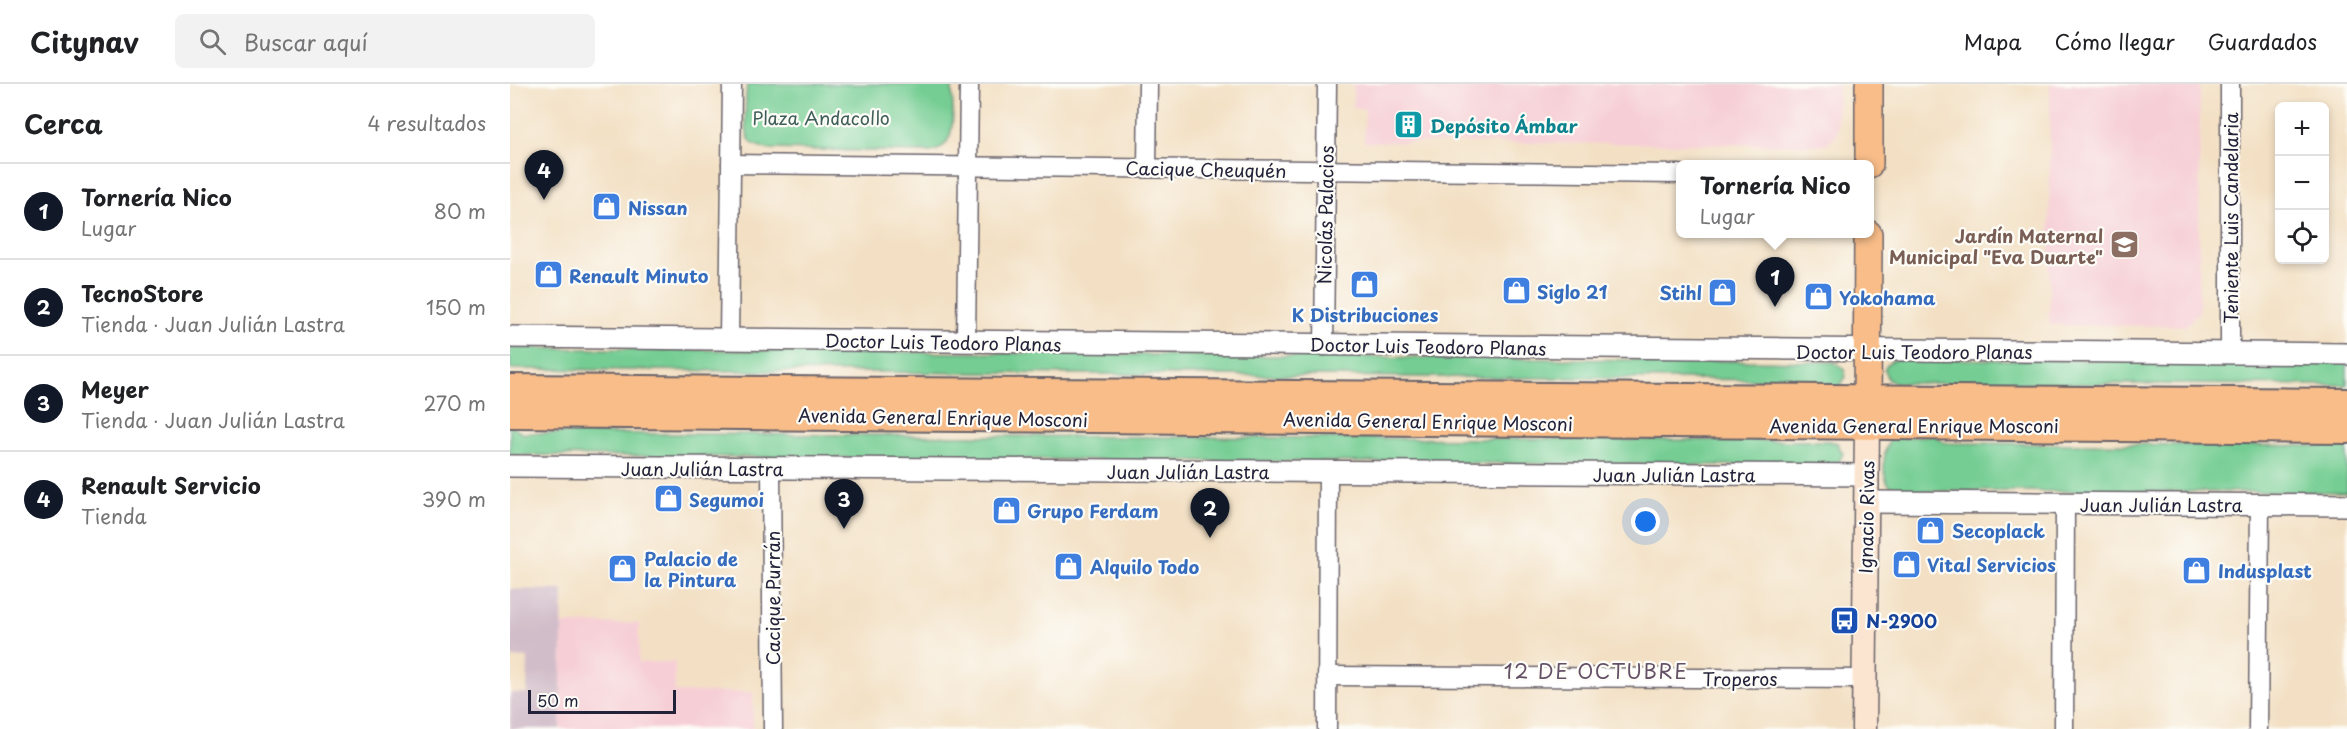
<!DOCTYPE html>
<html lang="es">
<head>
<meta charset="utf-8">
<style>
  :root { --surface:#fff; --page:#f2f2f2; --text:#202124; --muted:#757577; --line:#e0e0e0; --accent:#111827 }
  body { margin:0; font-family:"Playpen Sans",sans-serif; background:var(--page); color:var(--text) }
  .controls { position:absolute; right:18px; top:18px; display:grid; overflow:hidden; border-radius:9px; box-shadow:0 3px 9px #0003 }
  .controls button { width:54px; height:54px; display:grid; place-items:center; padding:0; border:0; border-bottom:2px solid var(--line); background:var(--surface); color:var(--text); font:30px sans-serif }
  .scale { position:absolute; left:18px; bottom:15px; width:148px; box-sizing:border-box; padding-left:6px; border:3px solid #22223b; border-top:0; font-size:16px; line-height:21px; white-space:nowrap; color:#22223b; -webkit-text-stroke:4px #fdfcf7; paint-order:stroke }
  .you { position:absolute; left:1136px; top:438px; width:21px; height:21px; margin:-15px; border:4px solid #fff; border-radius:50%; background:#1a73e8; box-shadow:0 0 0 9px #1a73e833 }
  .badge { display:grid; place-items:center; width:39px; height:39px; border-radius:50%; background:var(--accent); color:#fff; font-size:20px; font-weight:700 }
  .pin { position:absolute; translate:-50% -50px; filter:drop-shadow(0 2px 3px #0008) }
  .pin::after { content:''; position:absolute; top:32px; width:21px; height:18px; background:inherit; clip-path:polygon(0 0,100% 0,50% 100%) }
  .popup { position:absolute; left:1166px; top:76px; width:198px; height:78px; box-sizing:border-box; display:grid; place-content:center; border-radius:9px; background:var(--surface); filter:drop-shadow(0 2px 4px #0005); font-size:20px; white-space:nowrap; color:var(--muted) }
  .popup b { font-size:22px; color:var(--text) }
  .popup::after { content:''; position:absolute; left:50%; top:100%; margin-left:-12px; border:12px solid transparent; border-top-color:var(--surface) }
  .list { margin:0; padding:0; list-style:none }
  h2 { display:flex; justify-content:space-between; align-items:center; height:78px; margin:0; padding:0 24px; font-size:26px }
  h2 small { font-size:20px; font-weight:400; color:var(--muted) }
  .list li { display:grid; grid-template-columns:39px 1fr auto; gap:18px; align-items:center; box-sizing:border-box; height:96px; padding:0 24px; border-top:2px solid var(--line) }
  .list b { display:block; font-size:22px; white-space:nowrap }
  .list p { margin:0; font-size:20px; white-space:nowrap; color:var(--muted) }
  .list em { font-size:20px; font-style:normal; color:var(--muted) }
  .icon { flex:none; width:33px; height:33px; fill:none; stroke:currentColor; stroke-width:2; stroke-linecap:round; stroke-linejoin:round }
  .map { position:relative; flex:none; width:1837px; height:645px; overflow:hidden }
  header { display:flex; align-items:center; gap:36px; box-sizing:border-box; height:84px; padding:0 30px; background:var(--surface); border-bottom:2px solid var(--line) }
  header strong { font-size:28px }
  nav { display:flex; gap:33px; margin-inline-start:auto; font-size:21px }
  .search { width:420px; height:54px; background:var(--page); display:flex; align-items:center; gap:15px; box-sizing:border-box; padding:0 21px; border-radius:9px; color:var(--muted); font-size:22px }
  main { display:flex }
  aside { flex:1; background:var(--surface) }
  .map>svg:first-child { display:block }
  .built { fill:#f6cfd6 }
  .industrial { fill:#d1bdc9 }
  .green { fill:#74cd93; stroke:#4b7867; stroke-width:1.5 }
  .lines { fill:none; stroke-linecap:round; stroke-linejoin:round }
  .minor-casing { stroke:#6b646b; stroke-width:21 }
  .tertiary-casing { stroke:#6b646b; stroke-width:24 }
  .secondary-casing { stroke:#6b646b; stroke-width:27 }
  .primary-casing { stroke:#6b646b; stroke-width:30 }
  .trunk-casing { stroke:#6b646b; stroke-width:32 }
  .minor { stroke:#fff; stroke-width:18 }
  .tertiary { stroke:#fff; stroke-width:21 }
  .secondary { stroke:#fce5d0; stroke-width:24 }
  .primary { stroke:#f8bd89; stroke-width:27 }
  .trunk { stroke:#f8bd89; stroke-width:28 }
  .labels { text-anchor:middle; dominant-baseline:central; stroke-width:4.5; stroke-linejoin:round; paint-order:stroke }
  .park-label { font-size:18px; fill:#3f5e5a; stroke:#fdfcf7 }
  .culture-label { font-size:18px; font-weight:bold; fill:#0d838f; stroke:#fdfcf7; text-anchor:start }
  .street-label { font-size:18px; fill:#22223b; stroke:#fdfcf7 }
  .shop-label { font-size:18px; font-weight:bold; fill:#366cbe; stroke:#fdfcf7; text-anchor:start }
  .education-label { font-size:18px; font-weight:bold; fill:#785e54; stroke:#fdfcf7; text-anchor:end }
  .transit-label { font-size:18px; font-weight:bold; fill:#164399; stroke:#fdfcf7; text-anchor:start }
  .neighbourhood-label { font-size:20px; letter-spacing:1.5px; fill:#645167; stroke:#fdfcf7 }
</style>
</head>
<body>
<header>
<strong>Citynav</strong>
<div class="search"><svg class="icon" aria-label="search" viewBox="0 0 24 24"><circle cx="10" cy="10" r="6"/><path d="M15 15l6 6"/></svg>Buscar aquí</div>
<nav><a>Mapa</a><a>Cómo llegar</a><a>Guardados</a></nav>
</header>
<main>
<aside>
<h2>Cerca<small>4 resultados</small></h2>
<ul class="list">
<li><span class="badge">1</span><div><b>Tornería Nico</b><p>Lugar</p></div><em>80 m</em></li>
<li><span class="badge">2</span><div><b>TecnoStore</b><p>Tienda · Juan Julián Lastra</p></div><em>150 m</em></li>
<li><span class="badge">3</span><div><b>Meyer</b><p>Tienda · Juan Julián Lastra</p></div><em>270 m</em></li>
<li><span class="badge">4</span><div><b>Renault Servicio</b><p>Tienda</p></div><em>390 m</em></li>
</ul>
</aside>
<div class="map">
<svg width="1837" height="645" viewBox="0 0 1837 645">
  <rect width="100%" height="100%" fill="#fdfcf7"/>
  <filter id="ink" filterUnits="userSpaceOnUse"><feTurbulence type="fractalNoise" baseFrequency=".0167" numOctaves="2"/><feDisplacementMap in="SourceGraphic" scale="12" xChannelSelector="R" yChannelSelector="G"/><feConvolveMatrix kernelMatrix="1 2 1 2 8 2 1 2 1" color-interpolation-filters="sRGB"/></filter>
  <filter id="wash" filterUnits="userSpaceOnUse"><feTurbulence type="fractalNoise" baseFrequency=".008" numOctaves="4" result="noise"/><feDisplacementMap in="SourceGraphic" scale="24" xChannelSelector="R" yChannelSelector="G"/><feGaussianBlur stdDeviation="1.35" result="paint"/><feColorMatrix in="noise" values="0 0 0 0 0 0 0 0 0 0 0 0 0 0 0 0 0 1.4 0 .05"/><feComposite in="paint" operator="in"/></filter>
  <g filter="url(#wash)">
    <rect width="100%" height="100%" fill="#f3e0c4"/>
    <!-- built -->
    <g class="built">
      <polygon points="843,0 1328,0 1327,51 1317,61 854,58 855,25 843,25"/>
      <polygon points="1540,0 1690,0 1689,228 1676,242 1539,241"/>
      <polygon points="129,539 129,578 165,578 165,608 243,608 243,645 50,645 52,540"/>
    </g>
    <!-- industrial -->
    <polygon class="industrial" points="0,505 53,506 50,645 0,645 0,609 17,609 18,574 0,573"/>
    <!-- green -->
    <g class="green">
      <path d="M237,0H442C442,23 450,64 420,68L256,65C252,63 246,62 242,59C232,50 236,14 237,0Z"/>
      <polygon points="0,264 1324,278 1334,285 1336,293 1328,303 1283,303 1274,296 0,285"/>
      <polygon points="1385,275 1837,278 1837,301 1385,299 1378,296 1374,285 1378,279"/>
      <polygon points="0,341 12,349 1319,357 1327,359 1333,370 1327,381 1318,382 0,371"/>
      <path d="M1425,351L1435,359L1837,362V408L1395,407L1380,402C1371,392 1373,364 1381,354Z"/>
    </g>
  </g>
  <g filter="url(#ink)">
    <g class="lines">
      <defs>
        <g id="minor">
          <polyline points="1720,0 1720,269"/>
          <polyline points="221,80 1170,90"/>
          <polyline points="637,84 638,0"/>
          <polyline points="219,256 222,0"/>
          <polyline points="456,258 459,0"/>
          <polyline points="814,262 817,0"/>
          <polyline points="261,384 263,645"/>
          <polyline points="817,592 1354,595"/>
          <polyline points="817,645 818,388"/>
          <polyline points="1554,645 1555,419"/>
          <polyline points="1748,645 1750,420"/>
        </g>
        <g id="tertiary">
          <polyline points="0,253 1837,270"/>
          <polyline points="0,382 1357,391"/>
          <polyline points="1356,418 1837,421"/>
        </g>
        <polyline id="secondary" points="1354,645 1357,341"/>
        <g id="primary">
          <polyline points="1359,80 1359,0"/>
          <polyline points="1357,337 1358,150"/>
        </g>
        <g id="trunk">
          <polyline points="0,305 1837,319"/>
          <polyline points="0,329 1837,345"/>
        </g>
      </defs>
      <!-- minor casing -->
      <use href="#minor" class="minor-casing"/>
      <!-- tertiary casing -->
      <use href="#tertiary" class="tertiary-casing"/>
      <!-- secondary casing -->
      <use href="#secondary" class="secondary-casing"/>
      <!-- primary casing -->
      <use href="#primary" class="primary-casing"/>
      <!-- trunk casing -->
      <use href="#trunk" class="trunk-casing"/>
      <!-- minor -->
      <use href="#minor" class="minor"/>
      <!-- tertiary -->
      <use href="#tertiary" class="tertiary"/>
      <!-- secondary -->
      <use href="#secondary" class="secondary"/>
      <!-- primary -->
      <use href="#primary" class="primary"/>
      <!-- trunk -->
      <use href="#trunk" class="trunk"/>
    </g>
  </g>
  <!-- icons -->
  <defs>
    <symbol id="building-square" viewBox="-11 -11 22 22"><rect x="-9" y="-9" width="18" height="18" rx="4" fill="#0f9aa8" stroke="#fdfcf7"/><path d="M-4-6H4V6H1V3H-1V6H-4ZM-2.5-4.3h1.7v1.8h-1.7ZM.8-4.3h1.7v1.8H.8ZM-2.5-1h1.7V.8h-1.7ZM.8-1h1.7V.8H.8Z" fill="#fff"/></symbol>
    <symbol id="shop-square" viewBox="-11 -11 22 22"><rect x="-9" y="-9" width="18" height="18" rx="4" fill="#3f7fe0" stroke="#fdfcf7"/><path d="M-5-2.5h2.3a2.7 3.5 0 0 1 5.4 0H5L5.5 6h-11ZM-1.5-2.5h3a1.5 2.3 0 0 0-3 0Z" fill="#fff"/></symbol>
    <symbol id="school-square" viewBox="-11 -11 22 22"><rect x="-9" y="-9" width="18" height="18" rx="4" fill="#8d6e63" stroke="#fdfcf7"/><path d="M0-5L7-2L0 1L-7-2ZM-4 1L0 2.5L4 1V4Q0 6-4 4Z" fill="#fff"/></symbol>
    <symbol id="bus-square" viewBox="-11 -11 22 22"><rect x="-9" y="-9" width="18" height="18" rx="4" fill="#1a4fb4" stroke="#fdfcf7"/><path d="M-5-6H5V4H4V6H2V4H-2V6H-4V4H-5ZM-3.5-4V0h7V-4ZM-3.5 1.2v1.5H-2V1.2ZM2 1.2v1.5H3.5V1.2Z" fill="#fff"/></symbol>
  </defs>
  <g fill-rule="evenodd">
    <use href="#building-square" x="882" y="24" width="33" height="33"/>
    <use href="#shop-square" x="80" y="106" width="33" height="33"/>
    <use href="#school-square" x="1598" y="144" width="33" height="33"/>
    <use href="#shop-square" x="22" y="174" width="33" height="33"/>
    <use href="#shop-square" x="838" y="184" width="33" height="33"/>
    <use href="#shop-square" x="990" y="190" width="33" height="33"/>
    <use href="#shop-square" x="1196" y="192" width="33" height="33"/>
    <use href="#shop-square" x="1292" y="196" width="33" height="33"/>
    <use href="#shop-square" x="142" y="398" width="33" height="33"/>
    <use href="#shop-square" x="480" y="410" width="33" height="33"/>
    <use href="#shop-square" x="1404" y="430" width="33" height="33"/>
    <use href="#shop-square" x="1380" y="464" width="33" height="33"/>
    <use href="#shop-square" x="542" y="466" width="33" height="33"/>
    <use href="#shop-square" x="96" y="468" width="33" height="33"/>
    <use href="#shop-square" x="1670" y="470" width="33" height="33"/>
    <use href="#bus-square" x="1318" y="520" width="33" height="33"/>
  </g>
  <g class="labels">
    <!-- park labels -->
    <g class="park-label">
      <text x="311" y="33">Plaza Andacollo</text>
    </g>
    <!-- culture labels -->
    <g class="culture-label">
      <text x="920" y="41">Depósito Ámbar</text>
    </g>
    <!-- street labels -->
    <g class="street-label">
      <text transform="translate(696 85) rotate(1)">Cacique Cheuquén</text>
      <text transform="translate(815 131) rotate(-89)">Nicolás Palacios</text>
      <text transform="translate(1720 134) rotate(-90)">Teniente Luis Candelaria</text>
      <text transform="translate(433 258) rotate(1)">Doctor Luis Teodoro Planas</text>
      <text transform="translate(918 262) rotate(1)">Doctor Luis Teodoro Planas</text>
      <text x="1404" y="267">Doctor Luis Teodoro Planas</text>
      <text transform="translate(433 333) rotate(1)">Avenida General Enrique Mosconi</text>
      <text transform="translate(918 337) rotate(1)">Avenida General Enrique Mosconi</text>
      <text x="1404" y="341">Avenida General Enrique Mosconi</text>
      <text x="192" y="384">Juan Julián Lastra</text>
      <text x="678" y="387">Juan Julián Lastra</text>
      <text x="1164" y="390">Juan Julián Lastra</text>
      <text x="1651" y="420">Juan Julián Lastra</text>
      <text transform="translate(1356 433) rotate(-89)">Ignacio Rivas</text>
      <text transform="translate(262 514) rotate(-90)">Cacique Purrán</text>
      <text x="1230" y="594">Troperos</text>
    </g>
    <!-- shop labels -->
    <g class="shop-label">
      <text x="118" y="123">Nissan</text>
      <text x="59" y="191">Renault Minuto</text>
      <text x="1027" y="207">Siglo 21</text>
      <text x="1192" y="208" text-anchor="end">Stihl</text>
      <text x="1329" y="213">Yokohama</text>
      <text x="855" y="230" text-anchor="middle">K Distribuciones</text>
      <text x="179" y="415">Segumoi</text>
      <text x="517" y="426">Grupo Ferdam</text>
      <text x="1442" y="446">Secoplack</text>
      <text x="134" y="474">Palacio de<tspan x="134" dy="21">la Pintura</tspan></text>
      <text x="1417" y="480">Vital Servicios</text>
      <text x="580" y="482">Alquilo Todo</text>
      <text x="1708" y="486">Indusplast</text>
    </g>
    <!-- education labels -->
    <g class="education-label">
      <text x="1593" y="151">Jardín Maternal<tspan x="1593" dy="21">Municipal "Eva Duarte"</tspan></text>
    </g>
    <!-- transit labels -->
    <g class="transit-label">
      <text x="1356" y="536">N-2900</text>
    </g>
    <!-- neighbourhood labels -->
    <g class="neighbourhood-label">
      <text x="1086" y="587">12 DE OCTUBRE</text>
    </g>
  </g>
</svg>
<div class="controls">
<button>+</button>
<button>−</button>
<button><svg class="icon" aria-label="locate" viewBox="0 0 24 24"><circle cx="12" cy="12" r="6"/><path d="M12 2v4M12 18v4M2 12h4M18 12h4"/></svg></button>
</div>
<div class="scale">50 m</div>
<div class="you"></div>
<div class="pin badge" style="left:1265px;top:223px">1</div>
<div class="popup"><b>Tornería Nico</b>Lugar</div>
<div class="pin badge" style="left:700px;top:454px">2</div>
<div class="pin badge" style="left:334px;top:445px">3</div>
<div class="pin badge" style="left:34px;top:116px">4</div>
</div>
</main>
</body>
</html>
